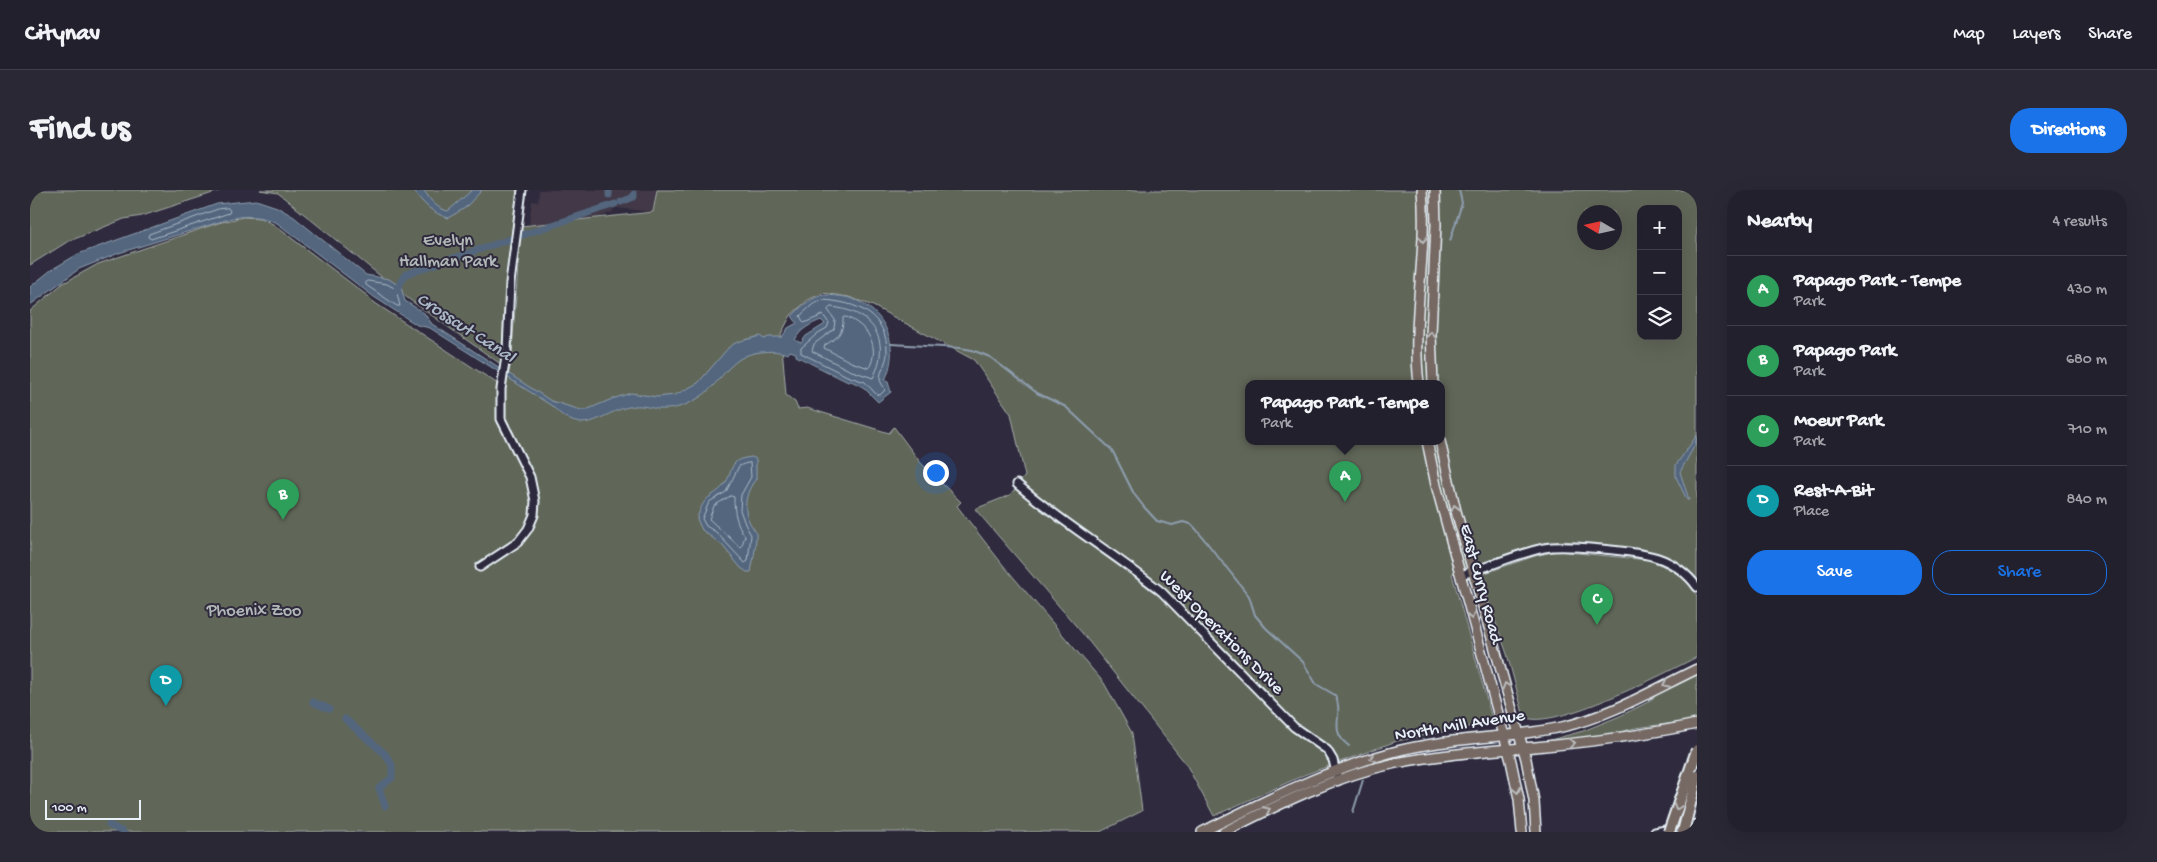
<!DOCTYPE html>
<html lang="en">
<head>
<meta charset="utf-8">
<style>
  :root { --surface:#23202e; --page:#2b2836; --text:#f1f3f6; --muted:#a3a3aa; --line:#403e4a; --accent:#1a73e8 }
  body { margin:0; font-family:"Gochi Hand",sans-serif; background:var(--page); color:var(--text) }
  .controls { position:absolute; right:15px; top:15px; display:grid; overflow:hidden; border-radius:10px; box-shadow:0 5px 20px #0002 }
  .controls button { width:45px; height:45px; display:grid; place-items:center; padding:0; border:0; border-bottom:1px solid var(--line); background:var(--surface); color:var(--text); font:25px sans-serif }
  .compass { position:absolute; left:1547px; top:15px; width:45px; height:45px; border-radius:50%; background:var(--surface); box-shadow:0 5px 20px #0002; rotate:279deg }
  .scale { position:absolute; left:15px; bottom:12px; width:96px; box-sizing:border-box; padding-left:5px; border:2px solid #e8f1f8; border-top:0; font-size:14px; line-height:18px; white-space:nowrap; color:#e8f1f8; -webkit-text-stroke:4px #2f2a3d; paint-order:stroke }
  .you { position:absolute; left:905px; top:282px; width:18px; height:18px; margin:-12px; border:4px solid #fff; border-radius:50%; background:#1a73e8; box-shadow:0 0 0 8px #1a73e833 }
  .badge { display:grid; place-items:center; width:32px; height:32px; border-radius:50%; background:var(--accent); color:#fff; font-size:16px; font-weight:700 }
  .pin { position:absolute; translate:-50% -41px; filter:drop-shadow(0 1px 2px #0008) }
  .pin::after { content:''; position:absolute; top:26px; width:18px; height:15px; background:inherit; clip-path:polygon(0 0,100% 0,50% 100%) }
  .popup { position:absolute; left:1215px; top:190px; width:200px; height:65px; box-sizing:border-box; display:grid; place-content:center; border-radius:10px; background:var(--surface); filter:drop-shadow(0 1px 4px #0005); font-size:16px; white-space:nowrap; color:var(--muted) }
  .popup b { font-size:19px; color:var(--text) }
  .popup::after { content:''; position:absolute; left:50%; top:100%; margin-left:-10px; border:10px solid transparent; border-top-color:var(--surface) }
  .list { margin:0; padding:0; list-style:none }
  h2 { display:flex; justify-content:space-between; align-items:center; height:65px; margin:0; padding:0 20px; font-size:21px }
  h2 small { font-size:16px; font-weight:400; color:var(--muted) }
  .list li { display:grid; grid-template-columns:32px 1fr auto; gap:15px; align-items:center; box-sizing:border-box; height:70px; padding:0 20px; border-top:1px solid var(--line) }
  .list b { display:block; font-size:19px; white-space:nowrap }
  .list p { margin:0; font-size:16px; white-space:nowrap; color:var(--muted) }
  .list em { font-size:16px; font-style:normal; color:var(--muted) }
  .actions { display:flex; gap:10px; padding:15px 20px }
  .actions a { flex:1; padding:11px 0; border:1px solid var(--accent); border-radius:20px; text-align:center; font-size:18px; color:var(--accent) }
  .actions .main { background:var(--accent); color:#fff }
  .icon { flex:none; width:28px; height:28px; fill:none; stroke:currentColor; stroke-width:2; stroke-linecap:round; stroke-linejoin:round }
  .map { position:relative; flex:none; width:1667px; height:642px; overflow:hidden; border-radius:20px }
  header { display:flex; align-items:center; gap:30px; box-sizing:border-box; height:70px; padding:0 25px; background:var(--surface); border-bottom:1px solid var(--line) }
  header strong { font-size:24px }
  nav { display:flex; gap:28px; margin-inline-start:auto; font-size:18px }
  .intro { display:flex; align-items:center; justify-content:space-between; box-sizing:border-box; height:120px; padding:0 30px }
  h1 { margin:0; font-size:35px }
  .button { padding:12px 22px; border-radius:20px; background:var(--accent); color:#fff; font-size:18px; font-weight:700 }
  main { display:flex; gap:30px; padding:0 30px }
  aside { flex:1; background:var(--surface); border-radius:20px; box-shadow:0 5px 20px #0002 }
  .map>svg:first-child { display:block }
  .built { fill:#423847 }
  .green { fill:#606659; stroke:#a4aca8; fill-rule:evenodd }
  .water { fill:#52667e; stroke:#8e9eaf; fill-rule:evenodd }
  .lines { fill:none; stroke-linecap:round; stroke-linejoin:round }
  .shore { stroke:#acb9c7; stroke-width:1 }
  .stream { stroke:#8e9eaf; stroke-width:2 }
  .canal { stroke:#52667e; stroke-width:7 }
  .minor-casing { stroke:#e8f1f8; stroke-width:11 }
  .major-casing { stroke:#e8f1f8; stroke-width:12 }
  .minor { stroke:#2f2a3d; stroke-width:7 }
  .major { stroke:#766964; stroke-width:9 }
  .highway-bridge-casing { stroke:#e8f1f8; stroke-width:14; stroke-linecap:butt }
  .highway-bridge { stroke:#766964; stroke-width:10 }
  .oneway { stroke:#babbbd }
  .labels { text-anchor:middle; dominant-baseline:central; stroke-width:4; stroke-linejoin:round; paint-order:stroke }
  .park-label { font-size:18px; fill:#b2b9b8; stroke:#2f2a3d }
  .street-label { font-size:18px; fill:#e8f1f8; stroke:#2f2a3d }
  .water-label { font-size:19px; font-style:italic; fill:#acb9c7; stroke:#2f2a3d }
</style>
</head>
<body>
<header>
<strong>Citynav</strong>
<nav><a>Map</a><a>Layers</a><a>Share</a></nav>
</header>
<div class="intro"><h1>Find us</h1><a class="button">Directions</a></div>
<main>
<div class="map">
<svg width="1667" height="642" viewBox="0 0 1667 642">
  <rect width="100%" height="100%" fill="#2f2a3d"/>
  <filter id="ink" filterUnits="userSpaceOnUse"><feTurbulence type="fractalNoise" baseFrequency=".02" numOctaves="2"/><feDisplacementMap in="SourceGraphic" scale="10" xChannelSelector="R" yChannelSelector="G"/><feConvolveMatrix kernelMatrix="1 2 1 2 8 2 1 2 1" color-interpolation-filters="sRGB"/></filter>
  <g filter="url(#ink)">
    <!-- built -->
    <polygon class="built" points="509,0 627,0 623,22 587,18 582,20 583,22 553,33 550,28 502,45 502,34 499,33 502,11 508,12"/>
    <!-- green -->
    <g class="green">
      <polygon points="0,0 192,0 112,26 94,29 37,52 0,75"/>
      <polygon points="230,0 487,0 475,101 472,175 380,110 248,3"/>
      <path d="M627,0H1667V390L1650,375L1628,364L1611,359L1533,351L1505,355L1422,384L1463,532L1367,551L1274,585L1184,626L1156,574L1053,444L945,319L980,305L995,286L981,224L944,170L843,116L819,107L793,103L778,110L761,125L751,144L756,205L765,212L768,219L777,218L859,243L864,237L890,272L931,312L927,316L973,375L1074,493L1102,543L1112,621L1070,642H0V121L32,94L68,74L188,33L213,27L230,28L243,34L339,107L345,113L474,198L481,174L491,36L623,22ZM1611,19H1648V146H1611ZM1554,22H1584V52H1554ZM1219,193H1411V251H1219Z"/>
      <path d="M1527,361L1618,370C1633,375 1663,389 1667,407C1667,422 1667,451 1667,467C1637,482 1522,542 1494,527L1477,464L1449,385L1505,366Z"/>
      <polygon points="1667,483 1667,530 1605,538 1583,544 1513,552 1553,541 1590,526 1618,512 1634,499"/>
    </g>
    <!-- water -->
    <g class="water">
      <path d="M384,0H394C400,10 407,19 418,21L442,0H452L435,18L418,28C403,23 392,14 384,0Z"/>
      <path d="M226,10L247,17L264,27L336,85L359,89L371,97L375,111L394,123L402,134L521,211L551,220H556L582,209L601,203L627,207L645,205L668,193L699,157L707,152L730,146L734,149L739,147H752L758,138L767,133L762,126C770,118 778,110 790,106C796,104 803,106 809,106C851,111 873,152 855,190L858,192L861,202L848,212L833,197L821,191L818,192L766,166V163L760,161L758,164C749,161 740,161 731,162C697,165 692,196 665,210C653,217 641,220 628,219C621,218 612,215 605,216C569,220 557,252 522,216L400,138L387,135L344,107L247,33C231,26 219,25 202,28L89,63L49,79L0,115V97L21,80L48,64L187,14ZM791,130L795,134L776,146L771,153L765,150C770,139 781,134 791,130Z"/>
      <polygon points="1667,245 1665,255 1650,282 1659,310 1657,310 1646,287 1646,275"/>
      <path d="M722,267L726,269V289C716,301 712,318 720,333C722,337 727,341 726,347C726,358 723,370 721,382H717L711,378L692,355L672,340L667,329C675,300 684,310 696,292C700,286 701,275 707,271C711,268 717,268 722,267Z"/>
    </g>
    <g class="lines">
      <!-- shore -->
      <g class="shore">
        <polygon points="198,18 200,21 199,23 121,49 118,47 119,44 188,19"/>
        <polygon points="338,91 357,94 366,99 370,116 367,116 336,95 336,92"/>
        <path d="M793,110C826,112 858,124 857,163C857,172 850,181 850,189C850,193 854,196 855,200L850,205L846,204L835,192L817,186L771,163V158L788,143L797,138L799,133L793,125L774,133L770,126L782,115Z"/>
        <path d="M801,117C843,121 862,150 843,188L819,180L782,161L784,154L804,139L805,130L798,120Z"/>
        <path d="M816,127C837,135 851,156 839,178L821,172L794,158L795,155C807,148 814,143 813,128Z"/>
        <polygon points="720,273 721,287 711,305 710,320 715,334 721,345 718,371 715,373 686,342 676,336 672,329 679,312 696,302 709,276 714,274"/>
        <path d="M701,306L704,307C704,322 706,333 715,346L711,358L679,329L684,316Z"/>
      </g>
      <!-- stream -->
      <g class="stream">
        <polyline points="1420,51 1432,13 1429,0"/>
        <path d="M861,154L930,158L942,160L960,167L1007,203L1036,217L1082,260L1104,304L1114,317L1127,331L1142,335L1153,332L1161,334L1166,339L1219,406L1225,425L1236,438L1273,472L1286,494L1305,505C1315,525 1297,540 1319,556"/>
        <polyline points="1323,622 1333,590"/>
      </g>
      <!-- canal -->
      <g class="canal">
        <polyline points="579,5 579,1"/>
        <polyline points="591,12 604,7 604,4"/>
        <polyline points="365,102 376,84 585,14"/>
        <polyline points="283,512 299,519"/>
        <polyline points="315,529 355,564 362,575 362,588 349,598 355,616"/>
        <polyline points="79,635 93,642"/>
      </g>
      <defs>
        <g id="minor">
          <path d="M987,294C1032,333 1085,364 1132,402L1264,537L1297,560L1303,570L1308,591"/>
          <polyline points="450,377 488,352 498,339 504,325 505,311 500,287 471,229 471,199 477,160 480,93 492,0"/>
          <path d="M1431,385C1459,377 1486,364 1514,358C1534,354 1608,361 1628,368C1643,373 1658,384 1667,397"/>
          <polyline points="1625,642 1667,634"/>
        </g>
        <g id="major">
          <path d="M1389,193C1381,129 1398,64 1392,0"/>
          <polyline points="1403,193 1401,144 1406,35 1405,0"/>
          <polyline points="1397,251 1406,295 1481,571 1489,609 1492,642"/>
          <polyline points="1410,251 1426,321 1496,569 1504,611 1506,642"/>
          <path d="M1172,642C1234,611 1296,580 1363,562C1419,547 1476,549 1532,537C1580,526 1623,500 1667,479"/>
          <path d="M1194,642C1249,614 1305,586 1366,573C1412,564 1459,561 1505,557C1560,552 1614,545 1667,534"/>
        </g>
      </defs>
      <!-- minor casing -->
      <use href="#minor" class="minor-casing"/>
      <!-- major casing -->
      <use href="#major" class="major-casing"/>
      <!-- minor -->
      <use href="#minor" class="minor"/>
      <!-- major -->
      <use href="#major" class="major"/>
      <defs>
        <g id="highway-bridge">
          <polyline points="1639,642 1667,560"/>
          <polyline points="1653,642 1667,586"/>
        </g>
      </defs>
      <!-- highway-bridge casing -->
      <use href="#highway-bridge" class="highway-bridge-casing"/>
      <!-- highway-bridge -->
      <use href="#highway-bridge" class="highway-bridge"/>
    </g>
    <!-- one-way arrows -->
    <defs><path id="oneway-chevron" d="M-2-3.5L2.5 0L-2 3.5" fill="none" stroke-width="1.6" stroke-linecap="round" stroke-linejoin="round" transform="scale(1.25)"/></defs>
    <g class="oneway">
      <use href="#oneway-chevron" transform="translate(1393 49) rotate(93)"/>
      <use href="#oneway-chevron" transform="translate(1401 145) rotate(-90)"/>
      <use href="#oneway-chevron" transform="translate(1425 318) rotate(-104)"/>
      <use href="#oneway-chevron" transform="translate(1441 426) rotate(76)"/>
      <use href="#oneway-chevron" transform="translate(1636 494) rotate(154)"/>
      <use href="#oneway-chevron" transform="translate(1476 496) rotate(-107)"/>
      <use href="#oneway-chevron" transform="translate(1542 553) rotate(-6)"/>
      <use href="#oneway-chevron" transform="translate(1343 568) rotate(162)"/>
      <use href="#oneway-chevron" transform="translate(1487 600) rotate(78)"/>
      <use href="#oneway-chevron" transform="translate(1647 617) rotate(108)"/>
      <use href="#oneway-chevron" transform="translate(1237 620) rotate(-26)"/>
    </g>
  </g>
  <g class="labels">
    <!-- park labels -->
    <g class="park-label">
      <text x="418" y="51">Evelyn<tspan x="418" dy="21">Hallman Park</tspan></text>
      <text x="224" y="421">Phoenix Zoo</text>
    </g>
    <!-- street labels -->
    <g class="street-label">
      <text transform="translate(1450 394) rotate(75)">East Curry Road</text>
      <text transform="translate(1191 443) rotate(45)">West Operations Drive</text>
      <text transform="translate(1430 536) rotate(-9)">North Mill Avenue</text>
    </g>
    <!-- water labels -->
    <g class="water-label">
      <text transform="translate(435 139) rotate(33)">Crosscut Canal</text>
    </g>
  </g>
</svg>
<div class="controls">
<button>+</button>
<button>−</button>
<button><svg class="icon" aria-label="layers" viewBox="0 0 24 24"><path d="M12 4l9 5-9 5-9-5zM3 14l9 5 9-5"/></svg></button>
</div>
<svg class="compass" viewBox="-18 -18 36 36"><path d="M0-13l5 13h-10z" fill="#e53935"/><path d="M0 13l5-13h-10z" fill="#a3a3aa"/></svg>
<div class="scale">100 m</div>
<div class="you"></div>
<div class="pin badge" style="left:1315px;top:312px;background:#2e9e5b">A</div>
<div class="popup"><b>Papago Park - Tempe</b>Park</div>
<div class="pin badge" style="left:253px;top:330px;background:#2e9e5b">B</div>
<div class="pin badge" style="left:1567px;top:435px;background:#2e9e5b">C</div>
<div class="pin badge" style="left:136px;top:516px;background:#0f9aa8">D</div>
</div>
<aside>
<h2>Nearby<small>4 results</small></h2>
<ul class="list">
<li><span class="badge" style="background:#2e9e5b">A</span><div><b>Papago Park - Tempe</b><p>Park</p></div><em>430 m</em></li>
<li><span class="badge" style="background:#2e9e5b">B</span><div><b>Papago Park</b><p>Park</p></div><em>680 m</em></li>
<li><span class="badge" style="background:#2e9e5b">C</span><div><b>Moeur Park</b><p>Park</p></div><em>710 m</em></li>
<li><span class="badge" style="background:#0f9aa8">D</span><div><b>Rest-A-Bit</b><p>Place</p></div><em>840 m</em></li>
</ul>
<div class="actions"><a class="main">Save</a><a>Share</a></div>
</aside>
</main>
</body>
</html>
